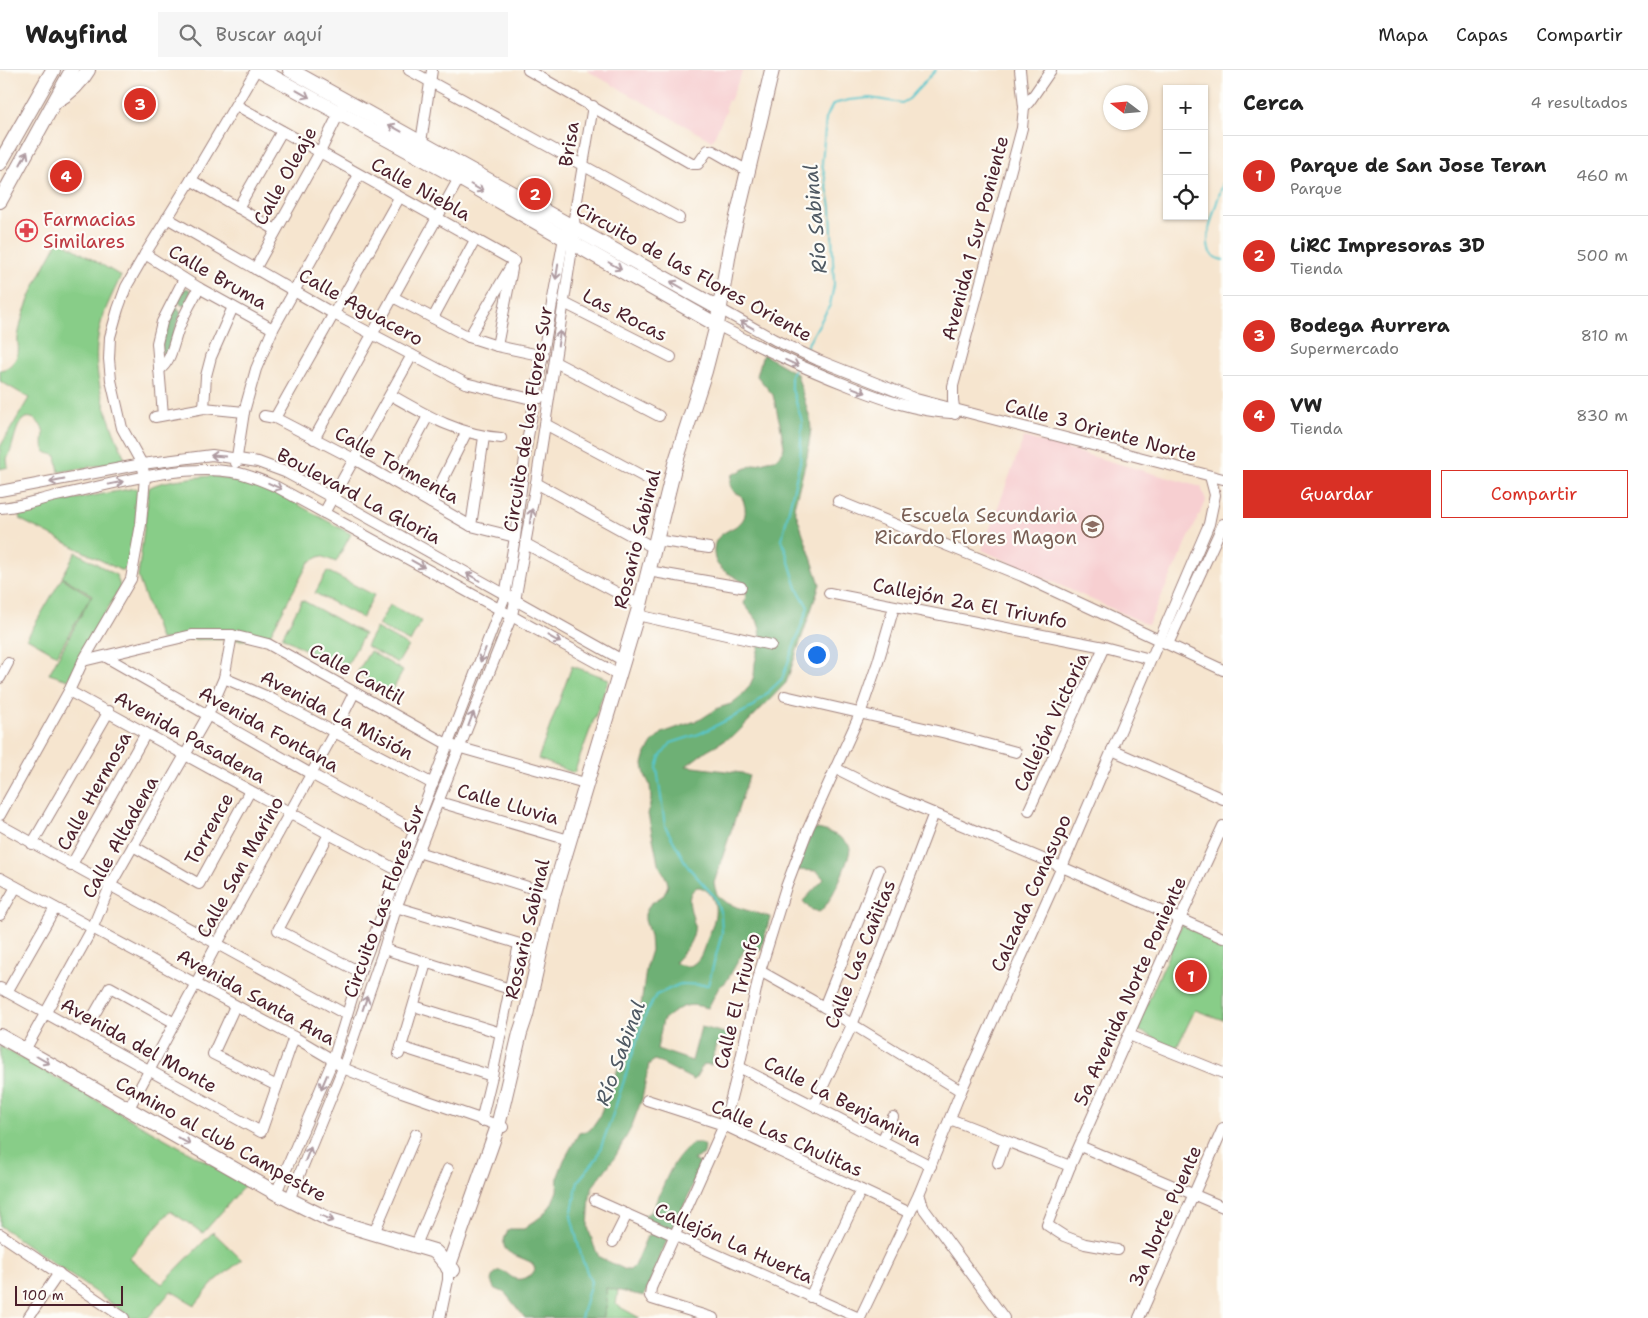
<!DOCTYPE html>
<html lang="es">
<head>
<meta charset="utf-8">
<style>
  :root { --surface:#fff; --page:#f6f6f6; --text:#222; --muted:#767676; --line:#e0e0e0; --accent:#d93025 }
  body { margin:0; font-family:"Shantell Sans",sans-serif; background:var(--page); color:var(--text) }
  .controls { position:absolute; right:15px; top:15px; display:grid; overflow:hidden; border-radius:0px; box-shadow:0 1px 4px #0004 }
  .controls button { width:45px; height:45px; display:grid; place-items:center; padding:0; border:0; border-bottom:1px solid var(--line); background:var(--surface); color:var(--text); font:25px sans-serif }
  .compass { position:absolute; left:1103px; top:15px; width:45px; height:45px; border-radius:50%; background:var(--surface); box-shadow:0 1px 4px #0004; rotate:286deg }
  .scale { position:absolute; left:15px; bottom:12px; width:108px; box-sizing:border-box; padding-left:5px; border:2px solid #4a1f2b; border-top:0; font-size:14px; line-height:18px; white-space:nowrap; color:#4a1f2b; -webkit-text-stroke:4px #fdfcf7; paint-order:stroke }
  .you { position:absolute; left:816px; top:584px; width:18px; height:18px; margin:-12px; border:4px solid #fff; border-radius:50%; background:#1a73e8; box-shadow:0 0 0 8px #1a73e833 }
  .badge { display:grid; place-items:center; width:32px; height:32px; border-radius:50%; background:var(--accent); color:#fff; font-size:16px; font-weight:700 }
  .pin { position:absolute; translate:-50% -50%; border:2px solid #fff; box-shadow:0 1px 5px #0006 }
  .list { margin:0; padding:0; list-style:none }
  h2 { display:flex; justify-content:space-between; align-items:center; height:65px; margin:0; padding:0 20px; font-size:21px }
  h2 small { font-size:16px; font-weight:400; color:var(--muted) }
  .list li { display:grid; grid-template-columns:32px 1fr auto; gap:15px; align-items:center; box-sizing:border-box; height:80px; padding:0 20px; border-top:1px solid var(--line) }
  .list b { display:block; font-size:19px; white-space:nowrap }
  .list p { margin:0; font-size:16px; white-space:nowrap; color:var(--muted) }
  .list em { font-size:16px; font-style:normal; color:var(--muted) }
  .actions { display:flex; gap:10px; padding:15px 20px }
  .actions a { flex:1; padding:11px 0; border:1px solid var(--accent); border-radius:0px; text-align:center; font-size:18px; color:var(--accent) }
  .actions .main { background:var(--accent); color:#fff }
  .icon { flex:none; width:28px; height:28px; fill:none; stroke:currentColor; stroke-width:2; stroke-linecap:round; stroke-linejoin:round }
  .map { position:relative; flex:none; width:1223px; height:1248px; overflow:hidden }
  header { display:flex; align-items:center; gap:30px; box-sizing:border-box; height:70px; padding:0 25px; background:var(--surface); border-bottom:1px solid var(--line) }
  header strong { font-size:24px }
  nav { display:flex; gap:28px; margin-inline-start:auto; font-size:18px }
  .search { width:350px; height:45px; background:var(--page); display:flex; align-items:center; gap:12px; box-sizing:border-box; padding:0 18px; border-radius:0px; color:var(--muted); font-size:19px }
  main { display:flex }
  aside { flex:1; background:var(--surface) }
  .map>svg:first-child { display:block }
  .built { fill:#f7cfd1 }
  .green { fill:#88cd88; stroke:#69765a }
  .forest { fill:#6eb074; stroke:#5c6850; fill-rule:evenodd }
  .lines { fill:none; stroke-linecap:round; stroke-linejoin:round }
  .stream { stroke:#58c6cc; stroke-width:2 }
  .minor-casing { stroke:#a0827d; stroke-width:12 }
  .major-casing { stroke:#a0827d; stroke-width:16 }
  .minor { stroke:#fff; stroke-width:10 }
  .major { stroke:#fff; stroke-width:14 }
  .oneway { stroke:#ae9aa0 }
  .labels { text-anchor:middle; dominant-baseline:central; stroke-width:4.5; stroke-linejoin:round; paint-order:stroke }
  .street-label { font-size:19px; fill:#4a1f2b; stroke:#fdfcf7 }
  .health-label { font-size:19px; fill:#be3a42; stroke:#fdfcf7; text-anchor:start }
  .education-label { font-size:19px; fill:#785e54; stroke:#fdfcf7; text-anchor:end }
  .water-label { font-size:20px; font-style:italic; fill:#4f5963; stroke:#fdfcf7 }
</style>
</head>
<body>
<header>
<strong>Wayfind</strong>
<div class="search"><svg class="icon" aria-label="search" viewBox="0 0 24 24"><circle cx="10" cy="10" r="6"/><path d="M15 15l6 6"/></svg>Buscar aquí</div>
<nav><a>Mapa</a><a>Capas</a><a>Compartir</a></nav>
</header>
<main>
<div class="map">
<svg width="1223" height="1248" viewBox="0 0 1223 1248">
  <rect width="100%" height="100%" fill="#fdfcf7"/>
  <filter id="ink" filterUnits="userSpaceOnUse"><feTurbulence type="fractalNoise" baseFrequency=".02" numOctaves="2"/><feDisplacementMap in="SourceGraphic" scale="10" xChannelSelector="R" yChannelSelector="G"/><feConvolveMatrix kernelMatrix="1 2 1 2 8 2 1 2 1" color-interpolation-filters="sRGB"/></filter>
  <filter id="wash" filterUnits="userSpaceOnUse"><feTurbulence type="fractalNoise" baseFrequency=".0096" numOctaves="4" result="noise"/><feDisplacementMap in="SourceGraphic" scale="20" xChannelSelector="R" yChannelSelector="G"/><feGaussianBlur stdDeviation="1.12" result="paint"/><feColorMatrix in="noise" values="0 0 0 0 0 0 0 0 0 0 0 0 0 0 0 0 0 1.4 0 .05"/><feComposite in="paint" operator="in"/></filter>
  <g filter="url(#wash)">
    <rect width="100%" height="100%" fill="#f6e5cf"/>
    <!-- built -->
    <g class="built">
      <polygon points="586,0 743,0 730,31 728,30 725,38 727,39 712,71"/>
      <polygon points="1024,367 1201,417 1206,431 1148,555 982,480"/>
    </g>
    <!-- green -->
    <g class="green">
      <path d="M59,170L121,206C112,225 101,246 98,267C91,310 110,353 126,391L59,402L56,386C53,384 48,384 45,381C39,371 51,361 34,349C31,348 30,347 26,348C15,351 14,378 7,389L8,397L0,399V377L29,328L0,311V300C8,299 14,293 17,286C20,279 17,274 18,267C19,262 20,256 21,252C30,222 44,197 59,170Z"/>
      <path d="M213,406L254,414L270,419L351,464L336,492L321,486L309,492L267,570L160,569L138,507L149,418C160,410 198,407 213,406Z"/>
      <path d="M135,418L141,421L129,497L125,500H120L21,450C18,446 18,442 22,439Z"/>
      <polygon points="76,482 116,505 118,509 120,517 68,610 49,604 92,525 62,507"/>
      <polygon points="327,501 374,525 362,548 315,523"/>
      <polygon points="62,508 91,526 57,585 27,568"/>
      <polygon points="302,530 364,564 344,601 282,567"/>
      <polygon points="390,535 421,551 410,572 378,555"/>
      <polygon points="376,558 408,576 398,593 366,576"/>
      <polygon points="370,581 403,601 391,623 357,603"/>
      <polygon points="572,596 609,609 574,703 538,689"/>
      <polygon points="1182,854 1223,872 1223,950 1195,940 1176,979 1136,959"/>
      <polygon points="0,976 246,1114 203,1163 170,1141 129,1188 162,1214 213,1162 242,1190 214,1212 195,1235 171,1221 148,1248 132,1248 0,1156"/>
      <polygon points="606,1218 618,1220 616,1235 640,1248 603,1248 607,1233"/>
    </g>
    <!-- forest -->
    <g class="forest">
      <polygon points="188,218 191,221 185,236 181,235 178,231 182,220"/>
      <polygon points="176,235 181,243 167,283 162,284 162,261"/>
      <path d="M763,284L797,304L810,349L811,359L807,387L794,437L820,514L786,613L736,664L707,680L686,696L742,703L749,706L714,813C715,818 716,824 720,828C729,837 758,843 770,847L761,880L746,877L726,912L719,917L708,938C686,932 681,936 663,950L657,979L692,991L701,957L729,964L726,976L716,974L711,995L704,994L694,1010L655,990L649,994L642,1029L631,1058L615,1087L593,1116L590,1126L588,1157L594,1176L599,1187L626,1200H630L634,1196L647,1166L652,1164L657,1165L660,1162L669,1165L644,1226L606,1218L607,1233L603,1248H525L505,1223L494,1218L491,1211L492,1207L497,1201C510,1199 510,1215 527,1207C531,1205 533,1204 535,1199L532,1193C514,1183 494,1184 509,1159H524L543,1145L551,1135L557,1121L558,1106L564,1090L579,1063L590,1060L599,1047L640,942L647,893L651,880L650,866L645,850V844L650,834L664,825L668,815L667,810L658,793L648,744L651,729L650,715L645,705L643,694L646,683L652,673L662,663L701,649L718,638L731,634L741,626L749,617L754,606L755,593L761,568L760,559L757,550L744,534C756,498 712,513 714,479C715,452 759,465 741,425L734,422L730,415L732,405L753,395L776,389L783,381L784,376L780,354L773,325L757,306ZM697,817C701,817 703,818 707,821C723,835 712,858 705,875C703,880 701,888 696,892C690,898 681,897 675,892C683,883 692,874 694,861C697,847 680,828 697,817Z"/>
      <path d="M814,759C825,759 847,768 850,778C850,790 829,838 819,842L810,839L803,831L824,809L817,801L797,800L812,760Z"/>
      <path d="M694,1073H700L705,1076L704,1084L693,1090L702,1094L673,1161L641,1147L649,1143L653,1138C664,1117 672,1085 694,1073Z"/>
    </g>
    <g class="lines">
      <!-- stream -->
      <g class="stream">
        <path d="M1223,113C1219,128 1202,168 1210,182C1213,187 1218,189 1223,190"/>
        <polyline points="804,281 830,235 834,215 831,137 822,93 826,48 833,34 849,30 870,28 902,33 909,29 936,0"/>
        <polyline points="581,1248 591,1212 582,1189 571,1146 578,1111 597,1088 613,1044 645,946 656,925 680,914 708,915 722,863 721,844 714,826 688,797 665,756 657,698 660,687 671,673 699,664 751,638 782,609 808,537 797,518 782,469 800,392 802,351 791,316 791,304 795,298"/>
      </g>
    </g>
  </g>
  <g filter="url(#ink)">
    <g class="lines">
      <defs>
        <g id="minor">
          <polyline points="409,0 679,148"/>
          <polyline points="528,0 692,94 698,94 708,80 713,81 748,101"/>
          <polyline points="236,35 514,191"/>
          <polyline points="1024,37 1029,32 1051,0"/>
          <polyline points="421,72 432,0"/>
          <polyline points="191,110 276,160"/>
          <polyline points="238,138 282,61"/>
          <polyline points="167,148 334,244 465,313 527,328 541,328"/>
          <polyline points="145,184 199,218 273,259"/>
          <polyline points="255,199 320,82 342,37"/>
          <polyline points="393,227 469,267 497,276 544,286"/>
          <polyline points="564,233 671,287"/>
          <polyline points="720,239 775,270 818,290 916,329 1223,409"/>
          <polyline points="433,248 475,170"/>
          <path d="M717,255C761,278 805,299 852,317C885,330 916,341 951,343"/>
          <polyline points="469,267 514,191"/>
          <polyline points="497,276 512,199"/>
          <polyline points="555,292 659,346"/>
          <path d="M159,300C172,291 173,273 179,258C184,244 192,231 199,218"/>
          <path d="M391,325C426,345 459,365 501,368"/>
          <polyline points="204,338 206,306 211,287 233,237"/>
          <polyline points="955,344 953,330 953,316 1022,58 1024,37 1020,0"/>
          <polyline points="163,345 157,273 162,252 184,209"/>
          <polyline points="264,346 275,348 354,389 471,456 515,467"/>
          <polyline points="155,347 204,338 244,342"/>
          <polyline points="275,348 399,128"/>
          <polyline points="545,354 648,409"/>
          <polyline points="314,369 462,103"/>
          <polyline points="236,393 244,342 256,299 273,259 359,105"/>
          <polyline points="393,411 428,346"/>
          <polyline points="536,413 654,478"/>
          <polyline points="0,421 142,394 212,385 258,392 285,402 333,428 624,591"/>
          <polyline points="838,431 1022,506 1223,600"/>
          <polyline points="431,433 466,363"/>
          <path d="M0,438C18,437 38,430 56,426C110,415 179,393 233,402C248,404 263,411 277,417L619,605"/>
          <polyline points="324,443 412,285"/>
          <polyline points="471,456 484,367"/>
          <polyline points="655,470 709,478"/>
          <polyline points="526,474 640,535"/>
          <polyline points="648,501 741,517"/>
          <polyline points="829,523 1104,577 1150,589"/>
          <polyline points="637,545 771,575"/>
          <polyline points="1168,574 1223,454"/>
          <polyline points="106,587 311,704 415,760"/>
          <polyline points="83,591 192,565 232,565 268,574 447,674 585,713"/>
          <polyline points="0,608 8,593"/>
          <polyline points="224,608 268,627 433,714"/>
          <polyline points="69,621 329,764 399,801"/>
          <polyline points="785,626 946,663 1016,682"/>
          <polyline points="1112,680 1223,729"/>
          <polyline points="835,698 885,723 1062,797 1223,868"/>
          <polyline points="439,732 569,770"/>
          <polyline points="1029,740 1104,577"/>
          <polyline points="0,745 69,621 83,591 131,509 141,454 145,407 142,394 122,358 111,310 109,289 110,267 118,239 126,217 145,184 191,110 256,0"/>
          <polyline points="0,755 347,945"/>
          <polyline points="329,764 278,860 360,902"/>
          <polyline points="32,774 109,641"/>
          <polyline points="133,776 199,814 250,721"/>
          <polyline points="418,782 553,825"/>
          <polyline points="71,796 146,663"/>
          <polyline points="0,808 294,967 333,990 343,998 402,1022 503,1057"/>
          <polyline points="389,835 540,880"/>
          <polyline points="0,845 16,817"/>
          <polyline points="384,879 510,919"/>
          <polyline points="760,901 824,937 961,1021"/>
          <polyline points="0,918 261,1062 294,967"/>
          <polyline points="7,922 55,838"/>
          <polyline points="235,936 213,984 277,1016"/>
          <polyline points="414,936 501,963"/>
          <polyline points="824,937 879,800"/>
          <polyline points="83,964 110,917 175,953"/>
          <polyline points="1129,965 1223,1003"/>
          <polyline points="401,977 492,1006"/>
          <polyline points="25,980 92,859 110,816 208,645 224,608 232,565"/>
          <polyline points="399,984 426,893"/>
          <polyline points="739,997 931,1096"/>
          <polyline points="647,1030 724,1055 910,1143"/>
          <polyline points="814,1035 852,955 882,880 934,743"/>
          <polyline points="128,1040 217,874 334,663 354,623"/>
          <polyline points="950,1049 1070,1096"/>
          <polyline points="481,1051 492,1006 519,874"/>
          <polyline points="882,1071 893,1047"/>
          <polyline points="1080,1076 1223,1137"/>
          <polyline points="998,1093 1006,1071"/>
          <polyline points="276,1123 333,990 360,902 505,526 515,467 527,372 565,162"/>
          <polyline points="919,1124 924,1139 1004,1248"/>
          <polyline points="289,1130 343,998 384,879 396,838 512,545 515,531 536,413 575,159 574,148 593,36"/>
          <polyline points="595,1130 859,1248"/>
          <polyline points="374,1163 416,1064"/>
          <polyline points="0,1164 124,1248"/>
          <polyline points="613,1172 627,1144"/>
          <polyline points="416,1175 448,1099"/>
          <polyline points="1118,1180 1085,1174 1064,1166 1047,1155 1069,1099 1180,849 1223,756"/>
          <polyline points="810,1227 861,1120"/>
          <polyline points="28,1248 59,1203"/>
          <polyline points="440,1248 448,1210 448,1198"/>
          <polyline points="713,1248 652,1229 650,1226 651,1218 724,1055 739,997 760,901 786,817 808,759 860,644 878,592 894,537"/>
          <polyline points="860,1248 919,1124 961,1021 1062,797 1209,454 1215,425 1210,406"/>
          <polyline points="1139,1248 1223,1058"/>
        </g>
        <g id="major">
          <polyline points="260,0 459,108 717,255"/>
          <polyline points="290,0 720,239"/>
          <path d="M56,31C70,23 80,14 88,0"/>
          <polyline points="0,93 53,0"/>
          <polyline points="0,131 72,0"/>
          <path d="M0,966L276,1123L330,1150L434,1181C441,1186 446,1197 453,1200"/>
          <polyline points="448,1198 498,1056 520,963 526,945 553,825 640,535 675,394 705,301 717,255 730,176 772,0"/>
        </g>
      </defs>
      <!-- minor casing -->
      <use href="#minor" class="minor-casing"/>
      <!-- major casing -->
      <use href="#major" class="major-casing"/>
      <!-- minor -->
      <use href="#minor" class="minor"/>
      <!-- major -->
      <use href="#major" class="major"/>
    </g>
    <!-- one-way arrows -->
    <defs><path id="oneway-shaft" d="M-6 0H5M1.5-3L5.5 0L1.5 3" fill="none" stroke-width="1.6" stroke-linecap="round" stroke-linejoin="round" transform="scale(1.25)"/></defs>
    <g class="oneway">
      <use href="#oneway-shaft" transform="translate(303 24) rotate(29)"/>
      <use href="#oneway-shaft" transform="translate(395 58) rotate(-151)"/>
      <use href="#oneway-shaft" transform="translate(24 88) rotate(-61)"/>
      <use href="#oneway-shaft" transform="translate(477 118) rotate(30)"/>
      <use href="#oneway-shaft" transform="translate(615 196) rotate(30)"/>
      <use href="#oneway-shaft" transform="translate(557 202) rotate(99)"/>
      <use href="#oneway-shaft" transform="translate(677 215) rotate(-150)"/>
      <use href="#oneway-shaft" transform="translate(747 255) rotate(-151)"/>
      <use href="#oneway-shaft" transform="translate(559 268) rotate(-81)"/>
      <use href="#oneway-shaft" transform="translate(792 293) rotate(24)"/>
      <use href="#oneway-shaft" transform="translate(859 320) rotate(21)"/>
      <use href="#oneway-shaft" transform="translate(218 386) rotate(-176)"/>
      <use href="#oneway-shaft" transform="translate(57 411) rotate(169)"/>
      <use href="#oneway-shaft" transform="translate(116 413) rotate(-12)"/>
      <use href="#oneway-shaft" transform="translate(275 416) rotate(25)"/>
      <use href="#oneway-shaft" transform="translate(531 446) rotate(-81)"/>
      <use href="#oneway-shaft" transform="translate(418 494) rotate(29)"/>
      <use href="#oneway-shaft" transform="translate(473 507) rotate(-150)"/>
      <use href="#oneway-shaft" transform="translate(554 569) rotate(29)"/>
      <use href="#oneway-shaft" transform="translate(483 585) rotate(111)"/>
      <use href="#oneway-shaft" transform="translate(471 649) rotate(-69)"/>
      <use href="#oneway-shaft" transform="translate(365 933) rotate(-71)"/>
      <use href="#oneway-shaft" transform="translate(43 990) rotate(30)"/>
      <use href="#oneway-shaft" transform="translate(324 1012) rotate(113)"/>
      <use href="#oneway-shaft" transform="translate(184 1071) rotate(29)"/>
      <use href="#oneway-shaft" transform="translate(308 1084) rotate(-68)"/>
      <use href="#oneway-shaft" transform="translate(327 1148) rotate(23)"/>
    </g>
  </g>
  <!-- icons -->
  <defs>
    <symbol id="pharmacy-ring" viewBox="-11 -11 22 22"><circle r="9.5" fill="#fdfcf7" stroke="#e0444e" stroke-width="1.5"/><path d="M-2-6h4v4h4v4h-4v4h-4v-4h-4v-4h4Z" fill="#e0444e"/></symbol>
    <symbol id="school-ring" viewBox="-11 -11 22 22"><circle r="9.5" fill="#fdfcf7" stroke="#8d6e63" stroke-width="1.5"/><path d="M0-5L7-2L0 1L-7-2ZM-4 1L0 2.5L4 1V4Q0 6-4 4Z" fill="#8d6e63"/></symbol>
  </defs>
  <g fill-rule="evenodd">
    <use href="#pharmacy-ring" x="14" y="148" width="25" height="25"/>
    <use href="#school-ring" x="1080" y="444" width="25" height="25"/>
  </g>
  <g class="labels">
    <!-- street labels -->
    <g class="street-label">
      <text transform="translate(569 74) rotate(-81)">Brisa</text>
      <text transform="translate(285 106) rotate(-61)">Calle Oleaje</text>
      <text transform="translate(421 119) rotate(29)">Calle Niebla</text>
      <text transform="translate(975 168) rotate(-75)">Avenida 1 Sur Poniente</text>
      <text transform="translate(694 202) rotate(29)">Circuito de las Flores Oriente</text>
      <text transform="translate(218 207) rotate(30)">Calle Bruma</text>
      <text transform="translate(361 237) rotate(29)">Calle Aguacero</text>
      <text transform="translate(625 245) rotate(27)">Las Rocas</text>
      <text transform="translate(528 349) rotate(-81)">Circuito de las Flores Sur</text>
      <text transform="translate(1101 360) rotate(15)">Calle 3 Oriente Norte</text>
      <text transform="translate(397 395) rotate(29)">Calle Tormenta</text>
      <text transform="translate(359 426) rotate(28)">Boulevard La Gloria</text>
      <text transform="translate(637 469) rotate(-76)">Rosario Sabinal</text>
      <text transform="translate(970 533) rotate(11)">Callejón 2a El Triunfo</text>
      <text transform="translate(357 604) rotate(29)">Calle Cantil</text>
      <text transform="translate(337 645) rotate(28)">Avenida La Misión</text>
      <text transform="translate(1051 652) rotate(-65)">Callejón Victoria</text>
      <text transform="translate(269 659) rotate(29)">Avenida Fontana</text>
      <text transform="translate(190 667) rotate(29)">Avenida Pasadena</text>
      <text transform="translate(94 721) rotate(-61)">Calle Hermosa</text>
      <text transform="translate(508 734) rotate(16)">Calle Lluvia</text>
      <text transform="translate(209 759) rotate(-61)">Torrence</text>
      <text transform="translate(120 767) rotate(-61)">Calle Altadena</text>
      <text transform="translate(240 797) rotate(-61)">Calle San Marino</text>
      <text transform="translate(1031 823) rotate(-66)">Calzada Conasupo</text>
      <text transform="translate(384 831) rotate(-70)">Circuito Las Flores Sur</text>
      <text transform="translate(527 859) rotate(-77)">Rosario Sabinal</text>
      <text transform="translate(860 884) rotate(-68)">Calle Las Cañitas</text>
      <text transform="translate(1130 921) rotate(-66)">5a Avenida Norte Poniente</text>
      <text transform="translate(256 927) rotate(29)">Avenida Santa Ana</text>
      <text transform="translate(737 931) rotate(-76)">Calle El Triunfo</text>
      <text transform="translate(139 975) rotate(29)">Avenida del Monte</text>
      <text transform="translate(843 1031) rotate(27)">Calle La Benjamina</text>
      <text transform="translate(787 1068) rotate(24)">Calle Las Chulitas</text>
      <text transform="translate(221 1069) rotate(29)">Camino al club Campestre</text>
      <text transform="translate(1165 1146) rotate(-66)">3a Norte Puente</text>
      <text transform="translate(734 1173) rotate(24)">Callejón La Huerta</text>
    </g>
    <!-- health labels -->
    <g class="health-label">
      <text x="43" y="149">Farmacias<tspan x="43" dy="22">Similares</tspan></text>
    </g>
    <!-- education labels -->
    <g class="education-label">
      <text x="1077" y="445">Escuela Secundaria<tspan x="1077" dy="22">Ricardo Flores Magon</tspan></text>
    </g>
    <!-- water labels -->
    <g class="water-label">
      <text transform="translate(815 149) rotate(-95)">Río Sabinal</text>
      <text transform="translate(620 983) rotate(-70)">Río Sabinal</text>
    </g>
  </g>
</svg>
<div class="controls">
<button>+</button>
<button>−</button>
<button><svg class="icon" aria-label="locate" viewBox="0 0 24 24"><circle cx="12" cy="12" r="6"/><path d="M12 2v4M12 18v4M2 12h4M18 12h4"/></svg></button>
</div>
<svg class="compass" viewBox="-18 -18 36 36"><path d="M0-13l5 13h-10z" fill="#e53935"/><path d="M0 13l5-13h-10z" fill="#767676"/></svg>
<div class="scale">100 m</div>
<div class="you"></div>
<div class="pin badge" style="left:1191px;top:906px">1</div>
<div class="pin badge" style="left:535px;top:124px">2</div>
<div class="pin badge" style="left:140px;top:34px">3</div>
<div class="pin badge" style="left:66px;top:106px">4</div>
</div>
<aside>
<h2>Cerca<small>4 resultados</small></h2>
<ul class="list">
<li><span class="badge">1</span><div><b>Parque de San Jose Teran</b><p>Parque</p></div><em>460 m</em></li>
<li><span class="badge">2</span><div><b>LiRC Impresoras 3D</b><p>Tienda</p></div><em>500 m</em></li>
<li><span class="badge">3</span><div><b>Bodega Aurrera</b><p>Supermercado</p></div><em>810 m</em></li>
<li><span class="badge">4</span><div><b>VW</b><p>Tienda</p></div><em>830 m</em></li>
</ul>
<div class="actions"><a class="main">Guardar</a><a>Compartir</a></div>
</aside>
</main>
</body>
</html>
